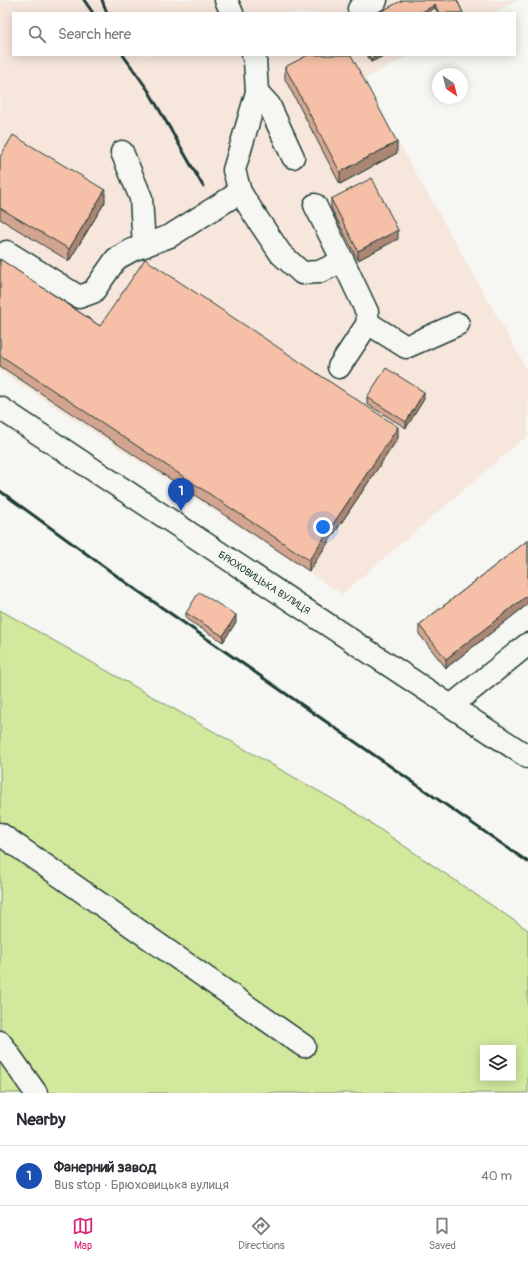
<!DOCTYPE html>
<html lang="en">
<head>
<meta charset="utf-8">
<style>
  :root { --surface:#fff; --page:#f7f7f7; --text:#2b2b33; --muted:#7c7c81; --line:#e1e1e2; --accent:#db2777 }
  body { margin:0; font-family:Pangolin,sans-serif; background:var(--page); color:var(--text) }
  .controls { position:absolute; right:12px; bottom:12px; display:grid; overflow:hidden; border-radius:0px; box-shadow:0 2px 10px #0003 }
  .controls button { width:36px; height:36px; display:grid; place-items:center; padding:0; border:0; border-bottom:1px solid var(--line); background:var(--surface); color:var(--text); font:20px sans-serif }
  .compass { position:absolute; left:432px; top:68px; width:36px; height:36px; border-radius:50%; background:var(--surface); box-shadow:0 2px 10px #0003; rotate:145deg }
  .you { position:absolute; left:323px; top:527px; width:14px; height:14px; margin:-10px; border:3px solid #fff; border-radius:50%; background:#1a73e8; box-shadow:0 0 0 6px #1a73e833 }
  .badge { display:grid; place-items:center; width:26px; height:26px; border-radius:50%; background:var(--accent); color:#fff; font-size:13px; font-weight:700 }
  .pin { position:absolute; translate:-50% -33px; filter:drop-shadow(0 1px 2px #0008) }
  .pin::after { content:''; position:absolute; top:21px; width:14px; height:12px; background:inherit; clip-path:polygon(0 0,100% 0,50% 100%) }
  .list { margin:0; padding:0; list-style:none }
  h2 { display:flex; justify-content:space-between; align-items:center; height:52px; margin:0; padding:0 16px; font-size:17px }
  h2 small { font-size:13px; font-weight:400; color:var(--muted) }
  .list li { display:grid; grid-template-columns:26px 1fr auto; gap:12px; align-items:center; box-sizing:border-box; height:60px; padding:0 16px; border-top:1px solid var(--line) }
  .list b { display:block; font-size:15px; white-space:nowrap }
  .list p { margin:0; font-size:13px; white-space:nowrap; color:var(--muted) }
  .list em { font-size:13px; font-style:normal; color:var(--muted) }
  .icon { flex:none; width:22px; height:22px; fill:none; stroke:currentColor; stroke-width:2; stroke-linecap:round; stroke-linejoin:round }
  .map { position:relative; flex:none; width:528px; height:1093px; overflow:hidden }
  .search { position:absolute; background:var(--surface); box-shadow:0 2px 10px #0003; left:12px; right:12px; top:12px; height:44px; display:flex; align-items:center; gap:10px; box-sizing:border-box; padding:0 14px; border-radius:0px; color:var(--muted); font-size:15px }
  .sheet { height:112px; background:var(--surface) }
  nav { display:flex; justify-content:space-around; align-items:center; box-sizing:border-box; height:56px; border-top:1px solid var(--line); background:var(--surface); font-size:11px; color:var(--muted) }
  nav a { display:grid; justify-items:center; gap:2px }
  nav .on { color:var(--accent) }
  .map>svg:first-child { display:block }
  .built { fill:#f6e6dc }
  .green { fill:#d1e89d; stroke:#789268; fill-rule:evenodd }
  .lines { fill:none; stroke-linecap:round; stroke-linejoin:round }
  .minor-casing { stroke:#1f3d34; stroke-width:25 }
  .major-casing { stroke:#1f3d34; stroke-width:25 }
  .minor { stroke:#f6f6f2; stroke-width:22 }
  .major { stroke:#f6f6f2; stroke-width:22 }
  .rail { stroke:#1f3d34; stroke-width:3 }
  .wall { fill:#d3a590; stroke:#1f3d34 }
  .shaded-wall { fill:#ac8675; stroke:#1f3d34 }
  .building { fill:#f5c0a7; stroke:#1f3d34 }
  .labels { text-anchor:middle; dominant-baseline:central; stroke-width:3; stroke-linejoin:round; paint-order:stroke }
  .street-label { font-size:10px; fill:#1f3d34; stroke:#f6f6f2 }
</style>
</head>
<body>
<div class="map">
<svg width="528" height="1093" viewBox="0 0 528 1093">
  <rect width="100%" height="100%" fill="#f6f6f2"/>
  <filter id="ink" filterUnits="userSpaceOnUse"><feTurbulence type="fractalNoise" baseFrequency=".025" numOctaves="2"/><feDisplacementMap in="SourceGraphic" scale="8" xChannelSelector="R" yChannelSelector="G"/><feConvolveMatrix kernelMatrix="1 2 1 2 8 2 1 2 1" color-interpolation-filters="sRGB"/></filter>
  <g filter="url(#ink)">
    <!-- built -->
    <polygon class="built" points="0,0 518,0 492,13 13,13 13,55 410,55 363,80 528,371 528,435 342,594 0,371"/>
    <!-- green -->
    <path class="green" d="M0,610L350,809L528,930V1093H0ZM483,1048H513V1078H483Z"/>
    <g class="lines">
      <defs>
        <g id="minor">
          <polyline points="226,0 232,13"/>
          <polyline points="359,9 376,0"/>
          <polyline points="253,55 255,60 257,92 234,170 240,192 258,220 281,254 302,273 319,272 343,261 315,205"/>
          <polyline points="257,92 269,105 293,157"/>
          <polyline points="122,152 141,198 144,246"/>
          <polyline points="7,252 79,297 93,292 116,259 132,250 170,236 240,192"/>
          <polyline points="368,323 406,347 458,324"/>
          <polyline points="339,367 368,323 367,312 343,261"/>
          <polyline points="451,706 528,644"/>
          <polyline points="0,834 304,1046"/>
          <polyline points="0,1042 36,1093"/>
        </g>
        <polyline id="major" points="0,408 528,757"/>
      </defs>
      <!-- minor casing -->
      <use href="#minor" class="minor-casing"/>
      <!-- major casing -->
      <use href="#major" class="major-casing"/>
      <!-- minor -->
      <use href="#minor" class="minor"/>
      <!-- major -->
      <use href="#major" class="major"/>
      <!-- rail -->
      <g class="rail">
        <polyline points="84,0 93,13"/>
        <polyline points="102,0 107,13"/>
        <polyline points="123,55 148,90 203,186"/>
        <polyline points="0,491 128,584 528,862"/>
      </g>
    </g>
    <!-- wall -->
    <g class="wall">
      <polygon points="457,0 463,13 438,13 435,8 378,13"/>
      <polygon points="367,55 385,55 371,62"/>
      <polygon points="285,67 397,153 340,184 285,79"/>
      <polygon points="0,157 105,202 69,261 0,219"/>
      <polygon points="331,199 398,239 358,260 331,208"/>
      <polygon points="0,259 100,326 398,438 309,571 0,366"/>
      <polygon points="367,397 424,399 406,428 367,404"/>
      <polygon points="528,540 528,604 446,668 419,634 419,625"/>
      <polygon points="186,613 236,622 223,642 186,619"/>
    </g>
    <!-- shaded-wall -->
    <g class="shaded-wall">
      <polygon points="435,5 435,8 426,13 420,13"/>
      <polygon points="379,55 385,55 371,62 371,59"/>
      <polygon points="397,142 397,153 340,184 340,172"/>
      <polygon points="105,190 105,202 69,261 69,249"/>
      <polygon points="398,230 398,239 358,260 358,251"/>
      <polygon points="424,392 424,399 406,428 406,422"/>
      <polygon points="398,427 398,438 309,571 309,560"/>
      <polygon points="528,595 528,604 446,668 446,659"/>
      <polygon points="236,615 236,622 223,642 223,636"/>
    </g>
    <!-- building -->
    <g class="building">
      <polygon points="403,0 457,0 463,13 439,13 435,5 420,13 378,13"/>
      <polygon points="308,55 351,55 397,142 340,172 285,67"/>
      <polygon points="369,55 379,55 371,59"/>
      <polygon points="13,135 105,190 69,249 0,208 0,157"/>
      <polygon points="372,178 398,230 358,251 331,199"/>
      <polygon points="0,259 100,326 145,259 398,427 309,560 0,355"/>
      <polygon points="386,368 424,392 406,422 367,397"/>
      <polygon points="528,540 528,595 446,659 419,625"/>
      <polygon points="199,592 236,615 223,636 186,613"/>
    </g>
  </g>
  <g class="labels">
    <!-- street labels -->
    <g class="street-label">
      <text transform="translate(264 583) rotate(33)">БРЮХОВИЦЬКА ВУЛИЦЯ</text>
    </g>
  </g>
</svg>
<div class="controls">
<button><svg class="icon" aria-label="layers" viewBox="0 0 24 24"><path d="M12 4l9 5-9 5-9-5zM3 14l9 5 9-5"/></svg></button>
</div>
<svg class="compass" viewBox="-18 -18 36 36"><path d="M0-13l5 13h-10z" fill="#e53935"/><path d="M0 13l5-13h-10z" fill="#7c7c81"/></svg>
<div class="you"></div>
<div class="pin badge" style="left:181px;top:511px;background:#1a4fb4">1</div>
<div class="search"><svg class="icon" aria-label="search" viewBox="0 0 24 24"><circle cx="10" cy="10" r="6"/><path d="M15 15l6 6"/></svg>Search here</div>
</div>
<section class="sheet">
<h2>Nearby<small></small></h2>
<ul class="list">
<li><span class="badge" style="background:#1a4fb4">1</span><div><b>Фанерний завод</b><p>Bus stop · Брюховицька вулиця</p></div><em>40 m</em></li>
</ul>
</section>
<nav>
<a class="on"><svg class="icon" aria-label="map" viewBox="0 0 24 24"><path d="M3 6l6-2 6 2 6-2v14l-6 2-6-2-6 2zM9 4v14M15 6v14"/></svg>Map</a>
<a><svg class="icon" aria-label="directions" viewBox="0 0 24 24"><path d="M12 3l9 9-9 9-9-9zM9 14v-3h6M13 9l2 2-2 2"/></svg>Directions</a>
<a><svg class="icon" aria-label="saved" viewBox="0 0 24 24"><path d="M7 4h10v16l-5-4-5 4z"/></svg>Saved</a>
</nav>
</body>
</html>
